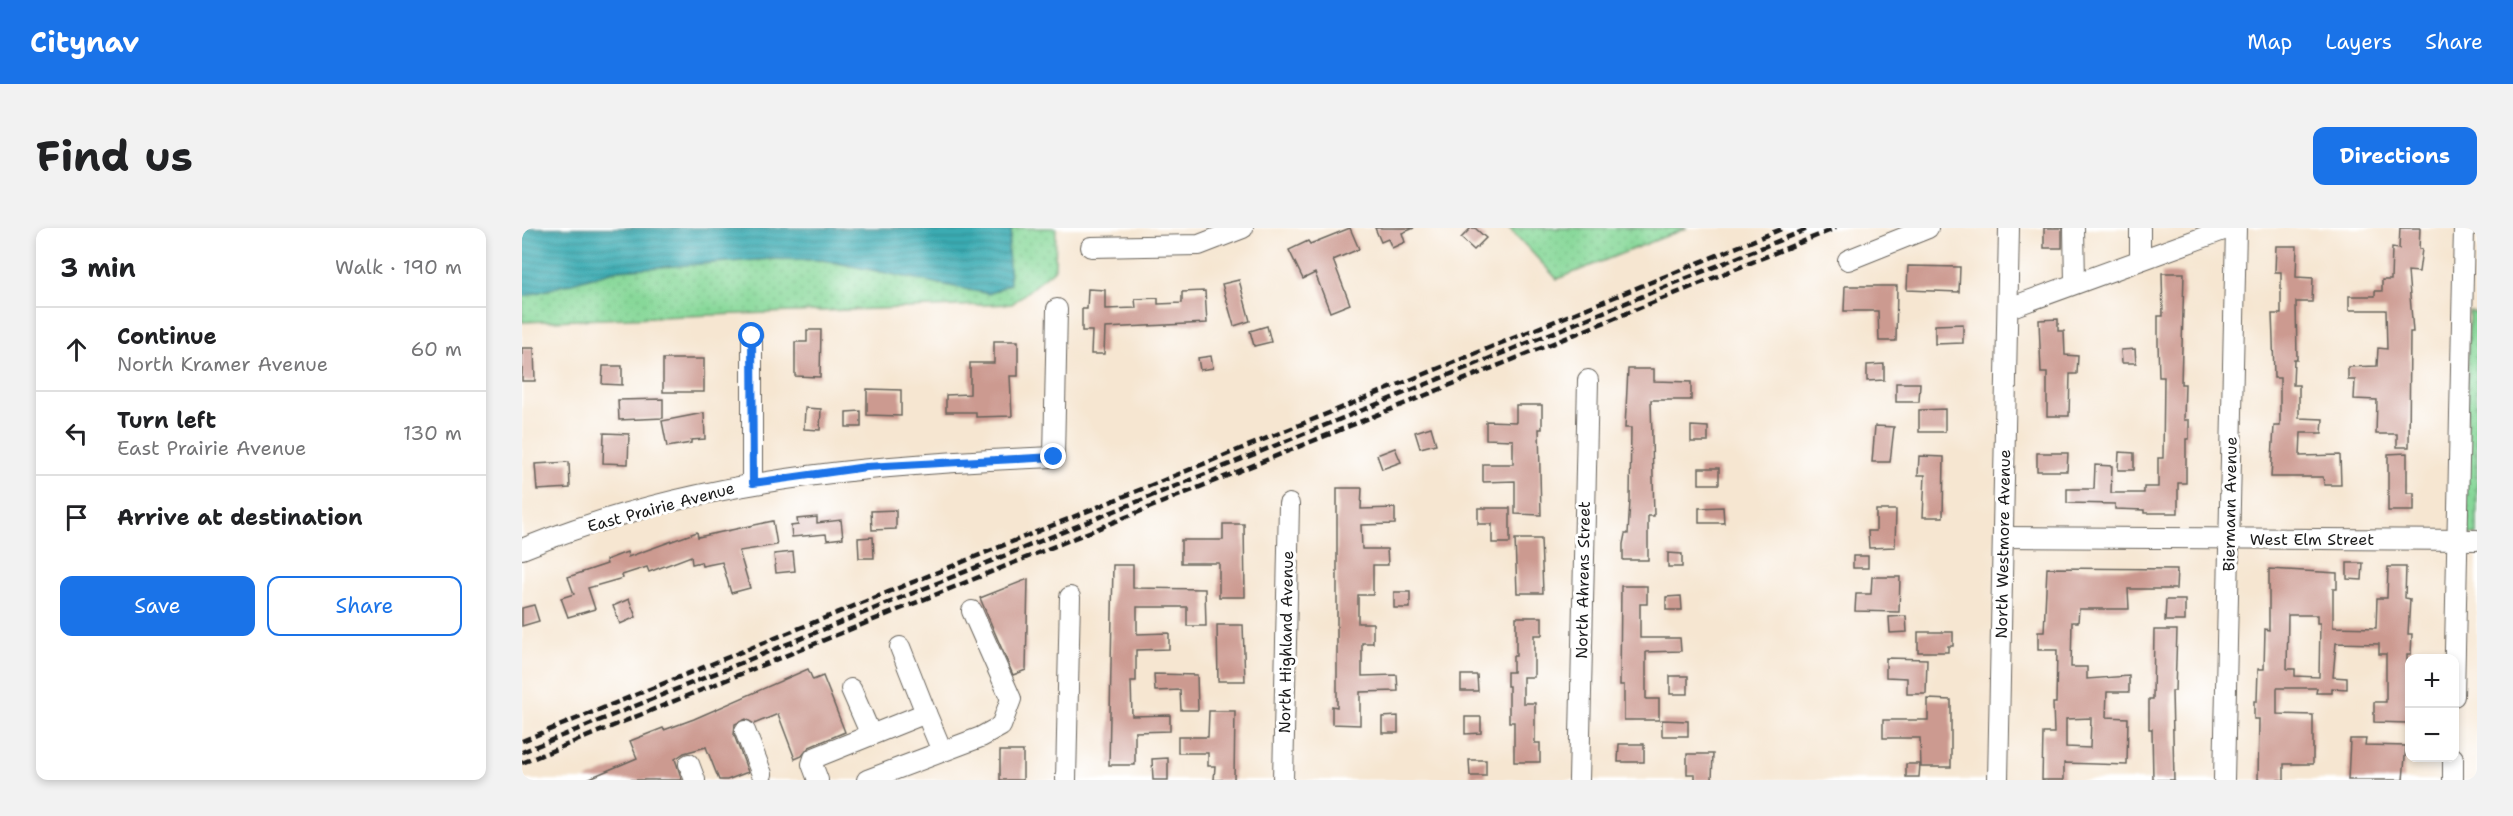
<!DOCTYPE html>
<html lang="en">
<head>
<meta charset="utf-8">
<style>
  :root { --surface:#fff; --page:#f2f2f2; --text:#202124; --muted:#757577; --line:#e0e0e0; --accent:#1a73e8 }
  body { margin:0; font-family:"Shantell Sans",sans-serif; background:var(--page); color:var(--text) }
  .controls { position:absolute; right:18px; bottom:18px; display:grid; overflow:hidden; border-radius:12px; box-shadow:0 3px 9px #0003 }
  .controls button { width:54px; height:54px; display:grid; place-items:center; padding:0; border:0; border-bottom:2px solid var(--line); background:var(--surface); color:var(--text); font:30px sans-serif }
  .stop { position:absolute; width:18px; height:18px; margin:-14px; border:4px solid #1a73e8; border-radius:50%; background:#fff }
  .stop.end { background:#1a73e8; border-color:#fff; box-shadow:0 2px 6px #0008 }
  .list { margin:0; padding:0; list-style:none }
  h2 { display:flex; justify-content:space-between; align-items:center; height:78px; margin:0; padding:0 24px; font-size:26px }
  h2 small { font-size:20px; font-weight:400; color:var(--muted) }
  .list li { display:grid; grid-template-columns:39px 1fr auto; gap:18px; align-items:center; box-sizing:border-box; height:84px; padding:0 24px; border-top:2px solid var(--line) }
  .list b { display:block; font-size:22px; white-space:nowrap }
  .list p { margin:0; font-size:20px; white-space:nowrap; color:var(--muted) }
  .list em { font-size:20px; font-style:normal; color:var(--muted) }
  .actions { display:flex; gap:12px; padding:18px 24px }
  .actions a { flex:1; padding:14px 0; border:2px solid var(--accent); border-radius:12px; text-align:center; font-size:21px; color:var(--accent) }
  .actions .main { background:var(--accent); color:#fff }
  .icon { flex:none; width:33px; height:33px; fill:none; stroke:currentColor; stroke-width:2; stroke-linecap:round; stroke-linejoin:round }
  .map { position:relative; flex:none; width:1955px; height:552px; overflow:hidden; border-radius:12px }
  header { display:flex; align-items:center; gap:36px; box-sizing:border-box; height:84px; padding:0 30px; background:var(--accent); color:#fff }
  header strong { font-size:28px }
  nav { display:flex; gap:33px; margin-inline-start:auto; font-size:21px }
  .intro { display:flex; align-items:center; justify-content:space-between; box-sizing:border-box; height:144px; padding:0 36px }
  h1 { margin:0; font-size:42px }
  .button { padding:15px 27px; border-radius:12px; background:var(--accent); color:#fff; font-size:21px; font-weight:700 }
  main { display:flex; gap:36px; padding:0 36px }
  aside { flex:1; background:var(--surface); border-radius:12px; box-shadow:0 3px 9px #0003 }
  .map>svg:first-child { display:block }
  .park { fill:url(#park-dots); stroke:#527a5a; stroke-width:1.5 }
  .water { fill:url(#water-rules); stroke:#2b6468; stroke-width:1.5 }
  .building { fill:#cc9a90; fill-rule:evenodd }
  .lines { fill:none; stroke-linecap:round; stroke-linejoin:round }
  .minor-casing { stroke:#68635b; stroke-width:22 }
  .minor { stroke:#fff; stroke-width:20 }
  .rail { stroke:#1c1c1c; stroke-width:4.5; stroke-dasharray:9 4.5; stroke-linecap:butt }
  .route { stroke:#1a73e8; stroke-width:8 }
  .labels { text-anchor:middle; dominant-baseline:central; stroke-width:6; stroke-linejoin:round; paint-order:stroke }
  .street-label { font-size:16px; fill:#1c1c1c; stroke:#fff }
</style>
</head>
<body>
<header>
<strong>Citynav</strong>
<nav><a>Map</a><a>Layers</a><a>Share</a></nav>
</header>
<div class="intro"><h1>Find us</h1><a class="button">Directions</a></div>
<main>
<aside>
<h2>3 min<small>Walk · 190 m</small></h2>
<ul class="list">
<li><svg class="icon" aria-label="ahead" viewBox="0 0 24 24"><path d="M12 20V5M6 11l6-6 6 6"/></svg><div><b>Continue</b><p>North Kramer Avenue</p></div><em>60 m</em></li>
<li><svg class="icon" aria-label="left" viewBox="0 0 24 24"><path d="M17 20v-9H6M10 6l-5 5 5 5"/></svg><div><b>Turn left</b><p>East Prairie Avenue</p></div><em>130 m</em></li>
<li><svg class="icon" aria-label="arrive" viewBox="0 0 24 24"><path d="M6 21V4h12l-3 4 3 4H6"/></svg><div><b>Arrive at destination</b></div></li>
</ul>
<div class="actions"><a class="main">Save</a><a>Share</a></div>
</aside>
<div class="map">
<svg width="1955" height="552" viewBox="0 0 1955 552">
  <defs>
    <pattern id="park-dots" width="8" height="8" patternUnits="userSpaceOnUse" patternTransform="scale(1.5)"><rect width="8" height="8" fill="#87d899"/><path d="M2 2h.1M6 6h.1" fill="none" stroke="#74b983" stroke-width="1.8" stroke-linecap="round"/></pattern>
    <pattern id="water-rules" width="6" height="5" patternUnits="userSpaceOnUse" patternTransform="scale(1.5)"><rect width="6" height="5" fill="#3aacb3"/><path d="M0 2.5h6" fill="none" stroke="#308b91"/></pattern>
  </defs>
  <rect width="100%" height="100%" fill="#fff"/>
  <filter id="ink" filterUnits="userSpaceOnUse"><feTurbulence type="fractalNoise" baseFrequency=".0167" numOctaves="2"/><feDisplacementMap in="SourceGraphic" scale="12" xChannelSelector="R" yChannelSelector="G"/><feConvolveMatrix kernelMatrix="1 2 1 2 8 2 1 2 1" color-interpolation-filters="sRGB"/></filter>
  <filter id="wash" filterUnits="userSpaceOnUse"><feTurbulence type="fractalNoise" baseFrequency=".008" numOctaves="4" result="noise"/><feDisplacementMap in="SourceGraphic" scale="24" xChannelSelector="R" yChannelSelector="G"/><feGaussianBlur stdDeviation="1.35" result="paint"/><feColorMatrix in="noise" values="0 0 0 0 0 0 0 0 0 0 0 0 0 0 0 0 0 1.4 0 .05"/><feComposite in="paint" operator="in"/></filter>
  <g filter="url(#wash)">
    <rect width="100%" height="100%" fill="#f6e6d1"/>
    <!-- park -->
    <g class="park">
      <polygon points="0,0 534,0 533,41 490,76 0,94"/>
      <polygon points="987,0 1165,0 1035,51"/>
      <polygon points="1947,84 1955,85 1955,307 1942,307"/>
    </g>
    <!-- water -->
    <polygon class="water" points="0,0 490,0 486,22 488,56 467,66 300,32 249,31 96,42 0,69"/>
    <g id="blocks">
      <!-- building -->
      <g class="building">
        <polygon points="828,0 837,21 811,32 828,76 808,84 793,45 781,51 767,22 786,13 788,16"/>
        <polygon points="853,0 892,0 880,5 883,14 870,20 866,11 859,14"/>
        <polygon points="949,0 953,0 964,10 952,22 939,10"/>
        <rect x="1522" y="0" width="18" height="20"/>
        <polygon points="1878,0 1898,0 1897,21 1900,21 1897,44 1886,43 1891,104 1888,104 1887,219 1875,219 1875,206 1854,206 1855,172 1832,171 1833,152 1826,152 1826,139 1855,138 1856,120 1865,121 1864,82 1827,82 1827,68 1853,68 1853,63 1860,63 1860,52 1869,52 1870,20 1877,21"/>
        <polygon points="1754,18 1775,18 1774,49 1791,50 1790,74 1774,74 1775,131 1772,131 1771,157 1777,157 1777,190 1801,191 1800,205 1779,205 1778,228 1818,227 1819,257 1802,257 1801,249 1749,249 1752,198 1758,198 1758,150 1752,150 1751,111 1750,86 1759,86 1759,44 1753,44"/>
        <polygon points="1386,38 1438,39 1437,64 1385,62"/>
        <polygon points="1640,45 1662,45 1659,156 1663,156 1662,192 1667,192 1667,211 1664,211 1664,255 1656,255 1656,285 1622,285 1622,282 1593,281 1593,276 1545,275 1545,261 1572,261 1573,237 1590,238 1589,265 1622,265 1622,259 1636,259 1636,230 1641,230 1642,149 1637,149 1636,115 1636,88 1641,88"/>
        <polygon points="717,52 728,93 712,98 700,56"/>
        <polygon points="1323,58 1375,58 1374,113 1357,113 1356,83 1322,83"/>
        <polygon points="566,61 583,62 583,81 614,80 613,71 636,70 636,76 660,75 660,64 683,63 685,95 583,100 582,126 569,126 570,103 560,103 560,81 565,81"/>
        <polygon points="1536,91 1536,103 1542,103 1543,127 1556,128 1555,146 1548,146 1547,188 1525,188 1525,145 1519,145 1517,92"/>
        <polygon points="1441,96 1441,115 1413,116 1413,97"/>
        <polygon points="745,98 749,114 732,118 728,103"/>
        <polygon points="285,102 299,102 298,149 273,148 273,114 285,114"/>
        <polygon points="472,113 496,113 496,148 488,148 490,188 454,189 454,184 424,184 424,167 448,166 448,135 472,135"/>
        <polygon points="0,120 12,120 13,153 0,153"/>
        <polygon points="1613,121 1614,135 1600,135 1599,122"/>
        <polygon points="689,128 691,140 678,142 676,130"/>
        <rect x="141" y="131" width="41" height="33"/>
        <polygon points="1362,136 1362,152 1345,153 1345,137"/>
        <polygon points="81,138 100,138 100,157 80,156"/>
        <polygon points="1106,141 1132,141 1132,153 1169,154 1169,172 1129,172 1132,288 1126,288 1126,332 1101,332 1101,316 1103,306 1106,306 1108,272 1109,200 1103,200"/>
        <polygon points="1374,155 1398,155 1397,174 1374,174"/>
        <polygon points="345,161 379,162 379,188 345,187"/>
        <polygon points="141,171 141,190 97,192 96,172"/>
        <polygon points="994,177 1020,177 1020,201 1017,201 1019,287 993,286 993,253 961,254 961,236 991,236 991,212 964,211 964,193 994,194"/>
        <polygon points="283,180 299,181 298,202 282,201"/>
        <polygon points="1423,181 1423,204 1397,204 1397,182"/>
        <polygon points="339,183 339,199 324,199 324,184"/>
        <polygon points="182,185 183,211 169,212 169,215 145,219 140,193"/>
        <polygon points="1169,198 1186,199 1186,214 1169,214"/>
        <polygon points="1353,198 1372,199 1368,234 1350,234"/>
        <polygon points="909,199 914,216 898,220 893,204"/>
        <polygon points="82,205 107,206 106,236 81,235"/>
        <polygon points="873,220 879,234 860,241 855,227"/>
        <polygon points="1597,224 1612,225 1612,242 1596,242"/>
        <polygon points="1515,225 1546,225 1545,243 1515,243"/>
        <polygon points="1885,225 1885,265 1892,265 1892,283 1866,283 1866,226"/>
        <polygon points="1397,228 1422,229 1421,289 1401,289 1403,247 1396,247"/>
        <polygon points="47,234 48,260 15,262 13,236"/>
        <rect x="1177" y="240" width="20" height="16"/>
        <polygon points="815,260 840,260 839,281 873,280 873,296 839,297 840,321 865,321 866,337 851,337 851,367 836,367 836,395 851,395 851,415 840,415 840,448 875,447 876,463 838,464 838,497 810,496 810,478 815,479"/>
        <polygon points="1201,279 1202,295 1177,295 1177,280"/>
        <polygon points="956,280 988,280 988,315 970,315 970,296 956,296"/>
        <polygon points="374,282 374,301 350,302 349,283"/>
        <polygon points="1354,282 1374,282 1373,319 1347,320 1346,303 1354,303"/>
        <polygon points="295,289 295,295 319,292 321,310 305,312 304,306 270,309 269,298 276,297 275,291"/>
        <polygon points="251,293 255,317 217,323 228,360 209,365 200,334 180,338 179,334 170,336 169,328 127,344 125,339 100,347 101,350 66,360 73,381 46,389 39,370 52,366 46,349 85,336 84,332 105,324 106,329 175,304 176,309"/>
        <polygon points="701,296 722,296 723,369 697,369 697,335 659,335 659,312 701,312"/>
        <polygon points="351,309 352,330 337,330 336,310"/>
        <polygon points="993,311 1019,311 1021,365 995,365"/>
        <polygon points="271,324 273,343 254,345 252,326"/>
        <polygon points="1146,325 1160,326 1160,339 1146,339"/>
        <rect x="1331" y="328" width="15" height="12"/>
        <polygon points="1825,335 1841,335 1840,352 1825,351"/>
        <polygon points="591,337 611,337 611,360 683,361 684,398 665,398 665,379 615,379 615,406 647,405 647,421 614,422 614,453 609,453 610,488 648,487 648,503 613,504 613,537 587,537"/>
        <path d="M1866,339H1884L1883,370L1888,371L1886,406H1890L1889,426H1885V495L1852,494V474H1864V426H1857V416L1814,415L1811,449L1825,450V461L1810,460V465H1794L1795,460H1755V486L1791,487V536H1762V552H1736L1737,491H1732V473H1735L1736,441H1742L1743,401L1747,402V341L1815,345V361H1811V399L1854,400L1855,370H1865ZM1766,387H1795V395H1798L1797,449L1773,448V441H1765Z"/>
        <path d="M1525,340L1655,341L1654,361H1606L1607,381H1557L1556,394H1550L1549,439H1565V451L1607,448V464H1585L1584,489L1606,490L1605,537L1542,535V552H1520L1521,505H1532L1531,475H1534L1535,422H1516V404H1522ZM1569,490L1568,520L1544,519V491Z"/>
        <polygon points="1350,349 1378,349 1377,384 1333,383 1334,366 1349,366"/>
        <polygon points="506,351 504,442 491,447 458,370"/>
        <polygon points="1099,358 1125,358 1125,376 1118,376 1118,410 1158,410 1159,423 1124,424 1124,471 1137,471 1137,492 1102,492 1102,457 1098,457"/>
        <rect x="872" y="364" width="16" height="16"/>
        <polygon points="1159,368 1160,382 1144,382 1144,369"/>
        <polygon points="107,371 114,389 98,396 91,378"/>
        <polygon points="1644,372 1663,372 1663,393 1643,393"/>
        <polygon points="12,377 17,393 0,398 0,380"/>
        <polygon points="1384,388 1385,404 1368,405 1367,389"/>
        <polygon points="994,389 1020,389 1020,407 1012,407 1012,449 1001,449 1001,475 1013,475 1013,515 1018,515 1018,534 992,534 992,494 987,494 987,458 985,458 985,444 991,444 991,428 994,428"/>
        <polygon points="695,397 721,397 723,453 696,453"/>
        <polygon points="1632,402 1655,402 1653,463 1650,463 1652,552 1631,552 1630,501 1627,501 1627,471 1631,471"/>
        <polygon points="1396,404 1431,404 1431,418 1426,418 1426,424 1396,424"/>
        <polygon points="1364,430 1405,431 1404,466 1385,466 1385,450 1364,449"/>
        <polygon points="286,441 291,452 301,448 323,504 287,519 280,528 273,531 256,486 232,496 224,491 213,496 212,507 226,544 205,552 197,552 184,519 162,525 153,531 160,552 63,552 115,530 108,513 141,500 142,502 172,491"/>
        <polygon points="632,446 675,447 676,482 659,482 658,462 633,463"/>
        <polygon points="939,447 955,447 956,463 939,463"/>
        <rect x="1148" y="448" width="18" height="18"/>
        <polygon points="1406,471 1429,472 1429,539 1399,539 1398,510 1361,510 1361,492 1406,492"/>
        <polygon points="687,483 713,483 712,552 692,552 693,538 686,538 686,525 656,525 656,509 686,509"/>
        <polygon points="876,488 876,505 860,505 860,489"/>
        <polygon points="943,489 959,489 959,505 943,506"/>
        <polygon points="1140,492 1166,493 1166,508 1140,508"/>
        <polygon points="1828,511 1844,511 1843,517 1884,518 1881,552 1826,552"/>
        <polygon points="1097,516 1122,516 1122,534 1096,534"/>
        <rect x="478" y="523" width="23" height="29"/>
        <polygon points="1165,526 1191,526 1190,552 1173,552 1173,546 1165,546"/>
        <polygon points="646,530 646,552 631,552 630,531"/>
        <polygon points="947,532 964,532 964,548 948,548"/>
        <polygon points="1384,536 1398,536 1397,549 1384,549"/>
      </g>
    </g>
  </g>
  <g filter="url(#ink)">
    <use href="#blocks" fill-opacity="0" stroke="#68635b" stroke-width="1.5"/>
    <g class="lines">
      <defs>
        <g id="minor">
          <polyline points="1552,0 1553,55"/>
          <polyline points="1618,0 1618,32"/>
          <polyline points="569,19 677,17 721,0"/>
          <polyline points="1326,32 1406,0"/>
          <polyline points="1487,80 1707,0"/>
          <polyline points="230,108 230,255"/>
          <polyline points="1481,309 1955,312"/>
          <path d="M0,321C172,251 349,236 532,229L535,81"/>
          <polyline points="378,419 404,485"/>
          <polyline points="329,461 349,507"/>
          <polyline points="1932,468 1942,0"/>
          <polyline points="223,503 240,546"/>
          <polyline points="167,536 173,552"/>
          <polyline points="296,552 290,536 292,530 404,485 420,523"/>
          <polyline points="345,552 459,509 479,498 489,471 450,383"/>
          <polyline points="544,552 548,369"/>
          <polyline points="761,552 767,276"/>
          <polyline points="1057,552 1066,152"/>
          <polyline points="1476,552 1487,0"/>
          <polyline points="1702,552 1714,0"/>
          <polyline points="1931,552 1931,530"/>
        </g>
      </defs>
      <!-- minor casing -->
      <use href="#minor" class="minor-casing"/>
      <!-- minor -->
      <use href="#minor" class="minor"/>
      <!-- rail -->
      <g class="rail">
        <polyline points="0,513 1262,0"/>
        <polyline points="0,524 1288,0"/>
        <polyline points="0,535 1314,0"/>
      </g>
    </g>
  </g>
  <g class="lines" filter="url(#ink)">
    <!-- route -->
    <polyline class="route" points="230,108 231,255 344,239 532,229"/>
  </g>
  <g class="labels">
    <!-- street labels -->
    <g class="street-label">
      <text transform="translate(1708 276) rotate(-89)">Biermann Avenue</text>
      <text transform="translate(139 279) rotate(-15)">East Prairie Avenue</text>
      <text x="1790" y="311">West Elm Street</text>
      <text transform="translate(1481 316) rotate(-89)">North Westmore Avenue</text>
      <text transform="translate(1061 352) rotate(-89)">North Ahrens Street</text>
      <text transform="translate(764 414) rotate(-89)">North Highland Avenue</text>
    </g>
  </g>
</svg>
<div class="controls">
<button>+</button>
<button>−</button>
</div>
<div class="stop" style="left:230px;top:108px"></div>
<div class="stop end" style="left:532px;top:229px"></div>
</div>
</main>
</body>
</html>
